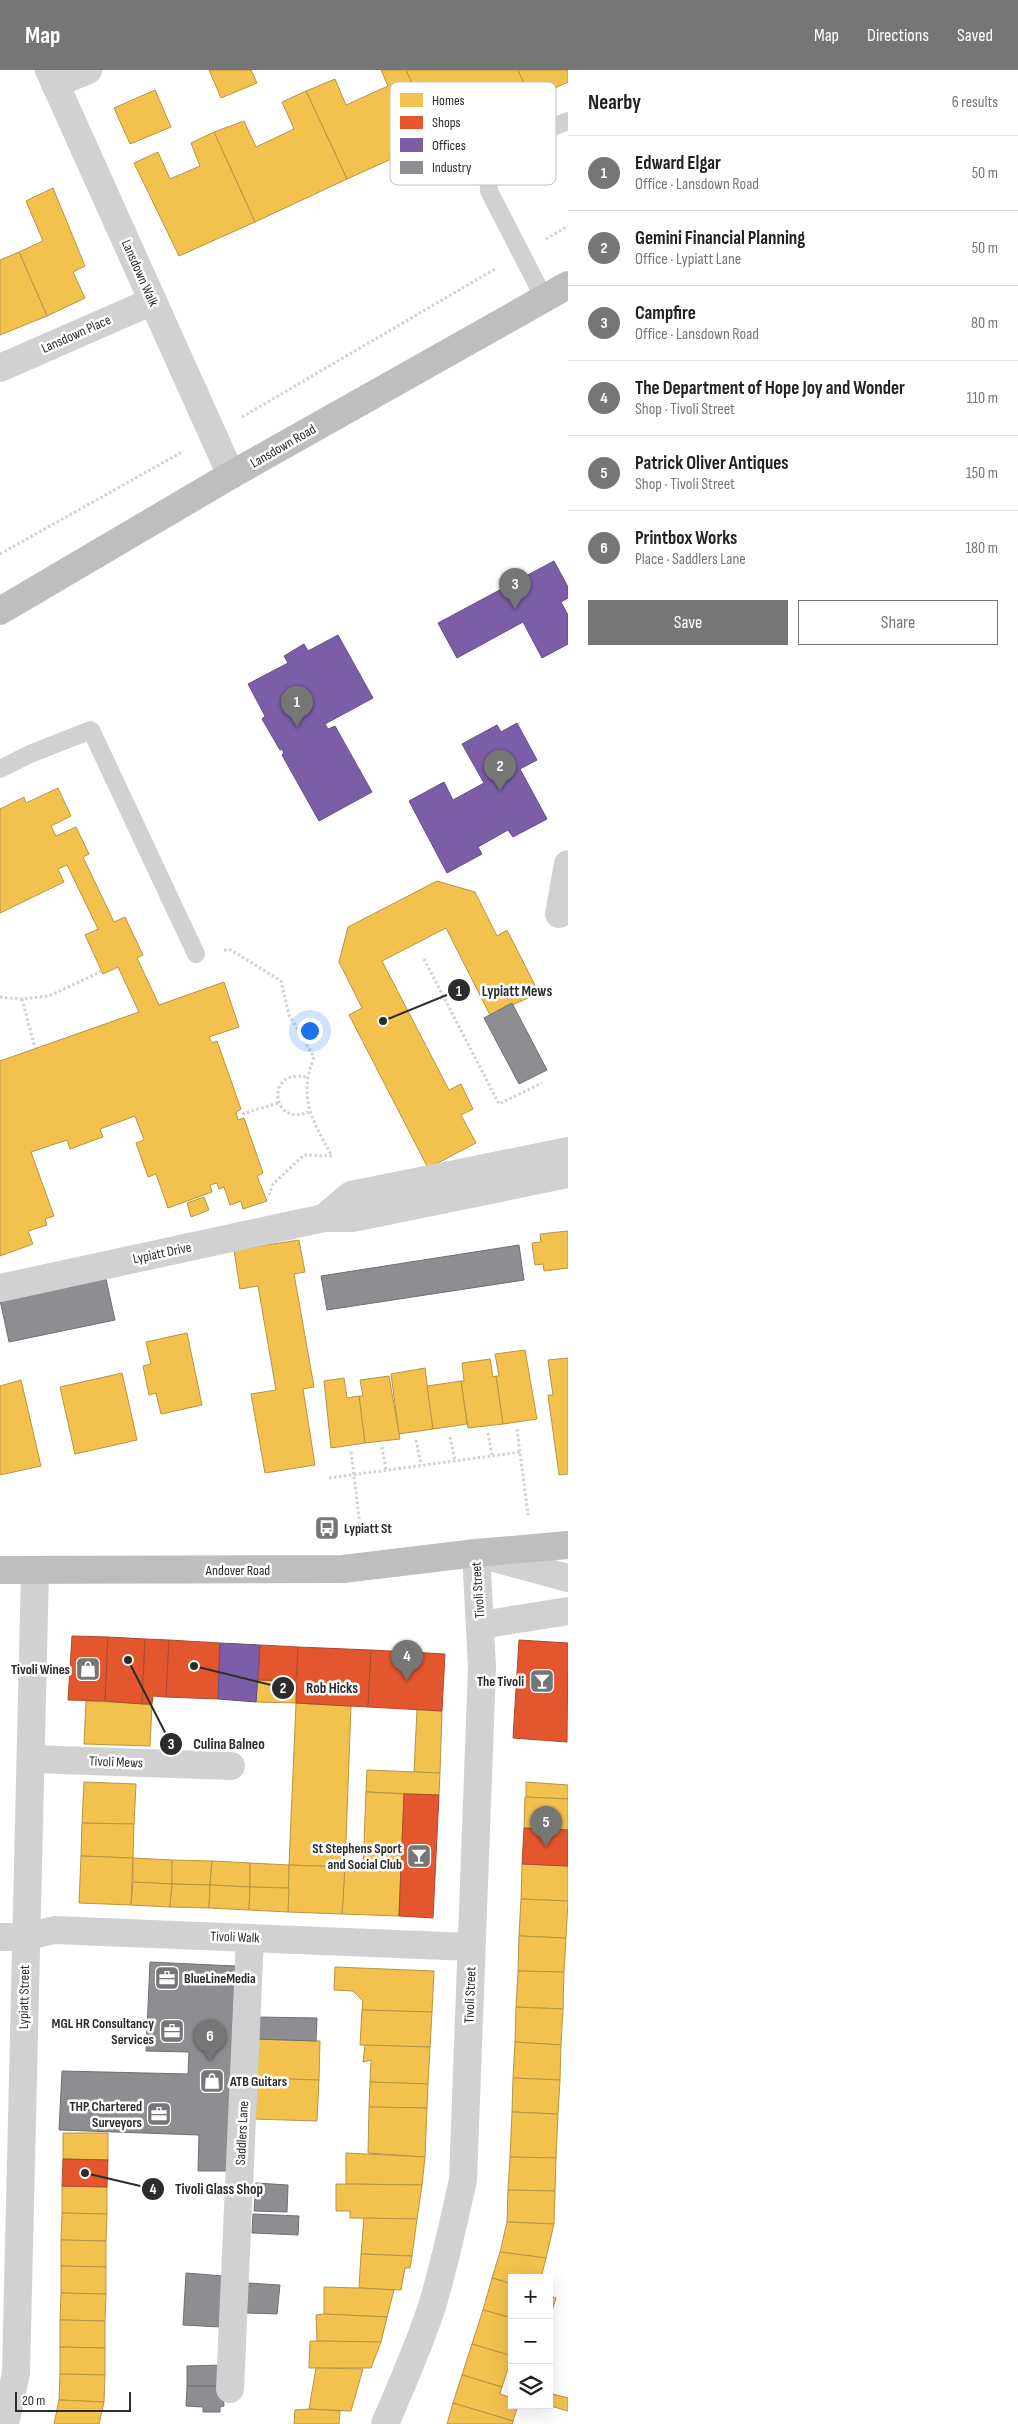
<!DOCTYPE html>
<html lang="en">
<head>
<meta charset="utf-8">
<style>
  :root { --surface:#fff; --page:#f6f6f6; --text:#222; --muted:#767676; --line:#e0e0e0; --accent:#767676 }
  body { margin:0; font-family:"Sofia Sans Condensed",sans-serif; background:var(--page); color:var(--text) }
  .controls { position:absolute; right:15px; bottom:15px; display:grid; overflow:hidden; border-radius:0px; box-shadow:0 5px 20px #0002 }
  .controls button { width:45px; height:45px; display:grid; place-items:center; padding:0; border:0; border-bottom:1px solid var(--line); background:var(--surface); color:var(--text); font:25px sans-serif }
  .scale { position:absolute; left:15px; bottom:12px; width:116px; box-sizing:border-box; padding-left:5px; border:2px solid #2c2c2c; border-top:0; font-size:14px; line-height:18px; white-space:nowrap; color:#2c2c2c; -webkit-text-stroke:4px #fff; paint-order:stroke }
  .you { position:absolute; left:309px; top:960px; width:18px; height:18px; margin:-12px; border:4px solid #fff; border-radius:50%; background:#1a73e8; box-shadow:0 0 0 8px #1a73e833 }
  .badge { display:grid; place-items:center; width:32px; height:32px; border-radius:50%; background:var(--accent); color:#fff; font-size:16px; font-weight:700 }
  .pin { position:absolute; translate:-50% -41px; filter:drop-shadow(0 1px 2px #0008) }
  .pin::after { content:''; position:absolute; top:26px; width:18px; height:15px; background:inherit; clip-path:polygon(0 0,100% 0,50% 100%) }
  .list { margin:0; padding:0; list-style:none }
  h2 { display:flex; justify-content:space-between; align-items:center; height:65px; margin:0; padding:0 20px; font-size:21px }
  h2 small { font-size:16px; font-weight:400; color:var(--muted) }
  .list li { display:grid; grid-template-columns:32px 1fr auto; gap:15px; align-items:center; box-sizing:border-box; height:75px; padding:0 20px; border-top:1px solid var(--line) }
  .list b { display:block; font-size:19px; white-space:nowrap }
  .list p { margin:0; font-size:16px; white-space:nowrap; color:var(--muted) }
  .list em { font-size:16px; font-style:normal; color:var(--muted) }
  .actions { display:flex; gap:10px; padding:15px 20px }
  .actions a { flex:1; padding:11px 0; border:1px solid var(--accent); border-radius:0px; text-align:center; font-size:18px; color:var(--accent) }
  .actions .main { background:var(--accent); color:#fff }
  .icon { flex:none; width:28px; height:28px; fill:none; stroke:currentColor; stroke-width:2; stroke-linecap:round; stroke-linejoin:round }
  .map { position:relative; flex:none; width:568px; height:2354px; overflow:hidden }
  header { display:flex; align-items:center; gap:30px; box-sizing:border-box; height:70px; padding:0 25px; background:var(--accent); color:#fff }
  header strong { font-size:24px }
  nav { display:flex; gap:28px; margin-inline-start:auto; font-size:18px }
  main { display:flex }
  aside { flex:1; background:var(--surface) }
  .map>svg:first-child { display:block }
  .homes { fill:#f2c14e; stroke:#b79444 }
  .shops { fill:#e4572e; stroke:#ad4a2d }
  .offices { fill:#7b5ea7; stroke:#634f82 }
  .industry { fill:#8d8d92; stroke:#707073 }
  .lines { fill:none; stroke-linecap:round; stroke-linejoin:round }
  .path { stroke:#d1d1d1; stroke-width:3; stroke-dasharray:2.5 2.5; stroke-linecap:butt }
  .lane { stroke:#d1d1d1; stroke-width:18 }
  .street { stroke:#d1d1d1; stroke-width:28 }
  .highway { stroke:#bebebe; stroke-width:28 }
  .labels { text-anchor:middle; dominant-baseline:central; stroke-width:5; stroke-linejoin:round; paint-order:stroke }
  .street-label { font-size:14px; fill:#2c2c2c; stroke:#fff }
  .poi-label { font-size:14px; font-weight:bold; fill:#2c2c2c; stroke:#fff; text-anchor:end }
  .key { fill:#fff; stroke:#c0c0c0; stroke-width:1 }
  .key-label { font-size:14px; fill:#2c2c2c }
  .leader { fill:none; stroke:#2c2c2c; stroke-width:2 }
  .callout-dot { fill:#2c2c2c; stroke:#fff; stroke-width:2 }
  .mark-label { font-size:15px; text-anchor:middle; font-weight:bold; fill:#fff }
  .callout-label { font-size:15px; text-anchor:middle; font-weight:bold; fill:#2c2c2c; stroke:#fff; stroke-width:5; stroke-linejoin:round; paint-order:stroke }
</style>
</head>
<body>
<header>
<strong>Map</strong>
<nav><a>Map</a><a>Directions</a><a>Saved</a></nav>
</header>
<main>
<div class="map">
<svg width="568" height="2354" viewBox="0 0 568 2354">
  <rect width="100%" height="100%" fill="#fff"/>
  <!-- homes -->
  <g class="homes">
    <polygon points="209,0 251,0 257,13 221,28"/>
    <polygon points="381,0 406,0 438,68 347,109 306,21 335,9 346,35 388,16"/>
    <polygon points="406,0 518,0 531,29 438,68"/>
    <polygon points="518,0 568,0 568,12 531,29"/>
    <polygon points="155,20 171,57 130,74 114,38"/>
    <polygon points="306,21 347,109 255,152 214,62 244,51 256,77 294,59 282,32"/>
    <polygon points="214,62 255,152 179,186 134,93 158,82 170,109 200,96 191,73"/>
    <polygon points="53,118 85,196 73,202 85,228 47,246 19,182 43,171 26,131"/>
    <polygon points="19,182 47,246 0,265 0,190"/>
    <polygon points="58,718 71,746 51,756 56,766 76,757 89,784 83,787 114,852 125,847 143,885 137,888 159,935 224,912 239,957 209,967 212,973 217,971 241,1039 236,1042 238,1050 244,1048 263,1103 257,1106 267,1131 243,1139 241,1131 230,1135 224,1117 219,1119 217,1113 210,1115 212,1122 168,1138 156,1104 148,1107 136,1073 144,1070 135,1046 100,1059 103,1067 70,1079 67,1070 31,1082 54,1146 45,1149 47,1155 28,1161 33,1174 0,1186 0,991 139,942 118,897 103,904 85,865 98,859 67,795 58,799 64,812 0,843 0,739 24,727 26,733"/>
    <polygon points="437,811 475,822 497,866 507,860 539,923 490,945 446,858 382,891 449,1020 461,1014 473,1039 461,1045 476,1073 428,1098 349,945 362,938 339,892 348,857"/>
    <polygon points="204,1127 209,1140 191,1147 187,1133"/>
    <polygon points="568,1161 568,1198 544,1201 543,1194 535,1195 532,1173 541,1172 540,1164"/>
    <polygon points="299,1170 305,1202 294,1204 314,1317 303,1319 315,1395 265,1403 251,1324 276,1320 258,1216 240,1219 234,1180"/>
    <polygon points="187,1263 202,1335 161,1344 156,1323 149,1325 143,1296 151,1294 146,1272"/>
    <polygon points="525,1280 537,1349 503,1354 496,1306 499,1306 495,1284"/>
    <polygon points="568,1288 568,1404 559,1405 548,1325 553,1325 548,1290"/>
    <polygon points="490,1289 493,1307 496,1306 503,1354 468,1358 461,1311 464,1311 462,1293"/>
    <polygon points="425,1298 433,1359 399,1364 391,1304"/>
    <polygon points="122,1303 137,1370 75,1384 60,1317"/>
    <polygon points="389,1306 400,1369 365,1373 359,1326 363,1326 360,1310"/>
    <polygon points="344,1308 347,1328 359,1326 365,1373 331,1378 324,1311"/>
    <polygon points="21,1310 41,1396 0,1405 0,1316"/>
    <polygon points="461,1311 467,1354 433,1359 427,1316"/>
    <polygon points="258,1610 296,1611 296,1633 256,1632"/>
    <polygon points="86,1631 152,1634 150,1676 84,1674"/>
    <polygon points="296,1633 351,1636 345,1797 289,1795"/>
    <polygon points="417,1639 442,1641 440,1703 414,1702"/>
    <polygon points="367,1700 440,1703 439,1725 366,1722"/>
    <polygon points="84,1712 136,1714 134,1754 82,1753"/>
    <polygon points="526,1712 568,1715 568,1729 526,1727"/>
    <polygon points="366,1722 404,1724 399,1846 342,1844 345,1797 363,1798"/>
    <polygon points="525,1727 568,1729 568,1760 524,1758"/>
    <polygon points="82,1753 134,1754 133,1788 81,1786"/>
    <polygon points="81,1786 133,1788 131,1835 79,1833"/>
    <polygon points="133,1788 172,1790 172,1814 133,1812"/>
    <polygon points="172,1790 212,1791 210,1815 172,1814"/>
    <polygon points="212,1791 250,1793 250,1817 210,1815"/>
    <polygon points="250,1793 289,1795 289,1818 250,1817"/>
    <polygon points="522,1794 568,1796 568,1831 521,1829"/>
    <polygon points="289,1795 345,1797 342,1844 288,1842"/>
    <polygon points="133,1812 172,1814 170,1837 131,1835"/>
    <polygon points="172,1814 210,1815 209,1838 170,1837"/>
    <polygon points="210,1815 250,1817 249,1840 209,1838"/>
    <polygon points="250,1817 289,1818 288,1842 249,1840"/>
    <polygon points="521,1829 568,1831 566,1868 519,1866"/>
    <polygon points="519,1866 566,1868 564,1902 518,1901"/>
    <polygon points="335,1897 434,1901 432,1942 362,1940 363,1931 353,1921 334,1920"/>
    <polygon points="518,1901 564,1902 563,1939 516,1937"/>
    <polygon points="516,1937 563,1939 561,1975 515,1972"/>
    <polygon points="362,1940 432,1942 430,1977 360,1975"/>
    <polygon points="257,1969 320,1971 319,2010 256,2008"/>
    <polygon points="515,1972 561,1975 560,2010 513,2008"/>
    <polygon points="365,1975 430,1977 428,2014 370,2012 371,1990 363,1992"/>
    <polygon points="256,2008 319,2010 317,2051 254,2049"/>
    <polygon points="513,2008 560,2010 558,2044 512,2042"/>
    <polygon points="370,2012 428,2014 427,2038 369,2037"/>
    <polygon points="369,2037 427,2038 425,2087 368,2083"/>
    <polygon points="512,2042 558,2044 556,2088 510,2087"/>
    <polygon points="63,2063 108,2063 108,2090 63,2089"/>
    <polygon points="346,2083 425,2087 422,2115 346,2114"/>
    <polygon points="510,2087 556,2088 555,2121 508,2120"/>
    <polygon points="336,2114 422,2115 417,2149 350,2148 350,2141 336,2141"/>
    <polygon points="62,2116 107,2117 107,2144 62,2143"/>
    <polygon points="508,2120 555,2121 554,2154 507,2152"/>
    <polygon points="62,2143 107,2144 106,2171 61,2170"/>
    <polygon points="364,2148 417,2149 412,2186 361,2184"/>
    <polygon points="507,2152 554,2154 546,2188 500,2182"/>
    <polygon points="61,2170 106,2171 106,2197 61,2196"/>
    <polygon points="500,2182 546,2188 541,2208 512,2208 512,2214 492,2208"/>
    <polygon points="361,2184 412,2186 410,2198 405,2198 401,2220 359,2218"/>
    <polygon points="61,2196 106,2197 106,2224 61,2223"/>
    <polygon points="492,2208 512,2214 512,2248 483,2240"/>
    <polygon points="324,2217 359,2218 394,2220 387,2247 324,2244"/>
    <polygon points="61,2223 106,2224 105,2251 60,2250"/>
    <polygon points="549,2226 556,2228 549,2251"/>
    <polygon points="483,2240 512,2248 512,2286 472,2274"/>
    <polygon points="324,2244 387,2247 381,2272 317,2271 316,2245"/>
    <polygon points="60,2250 105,2251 105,2278 60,2277"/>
    <polygon points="310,2271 317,2271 381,2272 371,2298 309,2298"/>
    <polygon points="472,2274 512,2286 502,2317 462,2305"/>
    <polygon points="60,2277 105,2278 105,2305 60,2304"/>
    <polygon points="316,2298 363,2299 351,2341 309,2339"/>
    <polygon points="60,2304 105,2305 104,2332 59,2330"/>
    <polygon points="462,2305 502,2317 500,2324 512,2328 512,2335 518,2335 513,2351 453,2333"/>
    <polygon points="549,2323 568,2328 568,2341 547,2335 549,2335"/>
    <polygon points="59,2330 104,2332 99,2354 54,2354"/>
    <polygon points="453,2333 513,2351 512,2354 447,2354"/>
    <polygon points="309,2339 340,2341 339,2354 294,2354 295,2340"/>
  </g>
  <!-- shops -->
  <g class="shops">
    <polygon points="72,1566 108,1567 105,1631 68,1630"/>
    <polygon points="108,1567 145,1569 142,1634 105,1631"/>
    <polygon points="145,1569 169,1570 166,1627 153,1626 152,1634 142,1634"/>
    <polygon points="169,1570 220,1573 218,1629 166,1627"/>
    <polygon points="519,1570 568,1573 567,1672 513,1668"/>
    <polygon points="260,1575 298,1577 296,1611 258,1610"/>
    <polygon points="298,1577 371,1580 368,1637 296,1633"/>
    <polygon points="371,1580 445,1584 442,1641 368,1637"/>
    <polygon points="404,1724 439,1725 433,1848 399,1846"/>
    <polygon points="524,1758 568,1760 568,1796 522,1794"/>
    <polygon points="63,2089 108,2090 107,2117 62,2116"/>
  </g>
  <!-- offices -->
  <g class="offices">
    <polygon points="554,491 568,517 568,528 561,532 568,545 568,574 542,588 523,552 457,588 438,553"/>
    <polygon points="338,565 373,628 325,654 328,659 335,656 372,722 319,751 282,685 284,683 282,679 280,680 262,649 265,646 248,614 288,593 284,586 304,574 308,581"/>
    <polygon points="517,653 537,690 520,699 547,749 513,767 508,760 478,777 482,784 447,803 409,731 444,712 453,730 484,713 462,674 497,655 501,662"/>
    <polygon points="220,1573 260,1575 256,1632 218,1629"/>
  </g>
  <!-- industry -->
  <g class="industry">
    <polygon points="512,933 547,1000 519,1014 484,948"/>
    <polygon points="519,1175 524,1210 327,1240 321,1206"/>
    <polygon points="106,1209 115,1250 9,1272 0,1230"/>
    <polygon points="150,1892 235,1896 227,2101 198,2101 199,2065 59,2060 62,2001 188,2004 189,1982 146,1981"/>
    <polygon points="258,1947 317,1948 316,1971 257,1969"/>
    <polygon points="256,2113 288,2115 287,2142 254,2141"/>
    <polygon points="253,2144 299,2146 298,2165 252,2163"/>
    <polygon points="186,2203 223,2206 220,2257 183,2255"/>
    <polygon points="248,2213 280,2215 277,2244 247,2243"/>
    <polygon points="224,2295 223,2316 187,2316 187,2296"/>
    <polygon points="187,2316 223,2316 224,2336 220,2337 220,2342 203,2342 203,2337 186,2336"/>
  </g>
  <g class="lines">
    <!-- path -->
    <g class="path">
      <polyline points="546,169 568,156"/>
      <polyline points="242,347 495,199"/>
      <polyline points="0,484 182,382"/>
      <path d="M224,880H231L281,911L289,945L314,987C298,1028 312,1050 332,1086L304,1085L273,1114L269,1125"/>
      <polyline points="424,889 499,1034 542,1013"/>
      <polyline points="0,927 22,929 49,926 102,901"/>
      <polyline points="22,929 35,978"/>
      <path d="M306,1007C265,998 271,1058 309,1042"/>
      <polyline points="242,1044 278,1033"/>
      <polyline points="517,1359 528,1445"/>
      <polyline points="488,1363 492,1385"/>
      <polyline points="450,1367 455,1391"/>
      <polyline points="416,1370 421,1395"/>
      <polyline points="382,1377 386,1400"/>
      <polyline points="351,1382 361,1464"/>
      <polyline points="329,1408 521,1382"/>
    </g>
    <!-- lane -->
    <g class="lane">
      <path d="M544,228L489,121C486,72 532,66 568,51"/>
      <polyline points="0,699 30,684 91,660 196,884"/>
    </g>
    <!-- street -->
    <g class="street">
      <polyline points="49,0 231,405"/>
      <polyline points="55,14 88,0"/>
      <polyline points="0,298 153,231"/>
      <polyline points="559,844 568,794"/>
      <polyline points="324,1148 351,1125 568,1081"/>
      <polyline points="0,1218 324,1148 353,1148 568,1104"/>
      <polyline points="481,1555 568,1541"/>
      <polyline points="32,1689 231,1696"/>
      <polyline points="0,1867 25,1867 54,1860 471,1877"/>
      <polyline points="230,2319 250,1868"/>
      <polyline points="5,2354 16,2303 35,1500"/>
      <path d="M385,2354C402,2314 420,2274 433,2233C445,2192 454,2151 463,2110L482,1597L476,1483L568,1508"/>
    </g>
    <!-- highway -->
    <g class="highway">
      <polyline points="0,541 231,405 568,215"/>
      <polyline points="0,1500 343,1499 476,1483 568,1475"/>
    </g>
  </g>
  <!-- icons -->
  <defs>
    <symbol id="bus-square" viewBox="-11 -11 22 22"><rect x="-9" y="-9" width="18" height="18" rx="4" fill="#767676" stroke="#fff"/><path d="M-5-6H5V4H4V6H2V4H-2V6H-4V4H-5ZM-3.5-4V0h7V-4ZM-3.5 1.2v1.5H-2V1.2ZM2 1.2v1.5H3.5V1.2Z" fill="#fff"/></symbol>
    <symbol id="shop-square" viewBox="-11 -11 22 22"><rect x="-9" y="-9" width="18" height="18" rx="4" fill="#767676" stroke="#fff"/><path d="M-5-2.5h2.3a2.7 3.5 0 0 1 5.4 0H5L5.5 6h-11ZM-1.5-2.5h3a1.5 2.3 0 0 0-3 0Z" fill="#fff"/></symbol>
    <symbol id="bar-square" viewBox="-11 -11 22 22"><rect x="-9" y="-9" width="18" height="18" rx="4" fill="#767676" stroke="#fff"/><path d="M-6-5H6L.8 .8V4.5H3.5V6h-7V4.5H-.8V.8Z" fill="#fff"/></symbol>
    <symbol id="office-square" viewBox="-11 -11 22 22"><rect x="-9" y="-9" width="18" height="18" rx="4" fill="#767676" stroke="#fff"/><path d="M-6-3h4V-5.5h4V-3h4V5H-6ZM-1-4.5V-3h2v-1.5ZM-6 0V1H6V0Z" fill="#fff"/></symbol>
  </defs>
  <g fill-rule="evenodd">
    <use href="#bus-square" x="313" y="1444" width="28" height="28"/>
    <use href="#shop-square" x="74" y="1585" width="28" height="28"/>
    <use href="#bar-square" x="528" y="1597" width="28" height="28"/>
    <use href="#bar-square" x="405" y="1772" width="28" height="28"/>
    <use href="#office-square" x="153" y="1894" width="28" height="28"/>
    <use href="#office-square" x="158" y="1947" width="28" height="28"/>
    <use href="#shop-square" x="198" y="1997" width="28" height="28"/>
    <use href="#office-square" x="145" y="2030" width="28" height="28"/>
  </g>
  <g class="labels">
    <!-- street labels -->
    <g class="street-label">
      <text transform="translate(140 203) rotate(66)">Lansdown Walk</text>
      <text transform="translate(76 264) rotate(-24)">Lansdown Place</text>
      <text transform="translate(283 376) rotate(-30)">Lansdown Road</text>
      <text transform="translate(162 1183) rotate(-12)">Lypiatt Drive</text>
      <text x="238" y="1500">Andover Road</text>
      <text transform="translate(478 1520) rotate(-94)">Tivoli Street</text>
      <text transform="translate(116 1692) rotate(2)">Tivoli Mews</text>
      <text transform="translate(235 1867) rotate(2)">Tivoli Walk</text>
      <text transform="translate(470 1925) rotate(-88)">Tivoli Street</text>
      <text transform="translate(24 1927) rotate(-89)">Lypiatt Street</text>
      <text transform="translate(242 2063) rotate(-87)">Saddlers Lane</text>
    </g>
    <!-- poi labels -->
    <g class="poi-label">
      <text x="344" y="1458" text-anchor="start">Lypiatt St</text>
      <text x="70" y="1599">Tivoli Wines</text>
      <text x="524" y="1611">The Tivoli</text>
      <text x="402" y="1778">St Stephens Sport<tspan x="402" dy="16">and Social Club</tspan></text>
      <text x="184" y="1908" text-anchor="start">BlueLineMedia</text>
      <text x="154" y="1953">MGL HR Consultancy<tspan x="154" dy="16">Services</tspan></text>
      <text x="230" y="2011" text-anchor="start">ATB Guitars</text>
      <text x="142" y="2036">THP Chartered<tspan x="142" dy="16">Surveyors</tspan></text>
    </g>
  </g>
  <!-- legend -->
  <rect x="390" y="12" width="166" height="103" rx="8" class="key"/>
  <rect x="400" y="23" width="23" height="14" fill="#f2c14e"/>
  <rect x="400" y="46" width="23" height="13" fill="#e4572e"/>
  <rect x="400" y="68" width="23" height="14" fill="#7b5ea7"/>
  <rect x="400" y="91" width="23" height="13" fill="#8d8d92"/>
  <g class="key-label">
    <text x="432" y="35">Homes</text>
    <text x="432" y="57">Shops</text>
    <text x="432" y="80">Offices</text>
    <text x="432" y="102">Industry</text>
  </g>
  <!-- callouts -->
  <path class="leader" d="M383 951L459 920M194 1596L283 1618M128 1590L171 1674M85 2103L153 2119"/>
  <g class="callout-dot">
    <circle cx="383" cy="951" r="5"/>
    <circle cx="194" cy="1596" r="5"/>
    <circle cx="128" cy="1590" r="5"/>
    <circle cx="85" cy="2103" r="5"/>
    <circle cx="459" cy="920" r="12"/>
    <circle cx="283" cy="1618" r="12"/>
    <circle cx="171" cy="1674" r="12"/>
    <circle cx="153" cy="2119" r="12"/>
  </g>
  <g class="mark-label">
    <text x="459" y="926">1</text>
    <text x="283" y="1623">2</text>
    <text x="171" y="1679">3</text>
    <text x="153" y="2124">4</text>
  </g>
  <g class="callout-label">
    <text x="517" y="926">Lypiatt Mews</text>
    <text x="332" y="1623">Rob Hicks</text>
    <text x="229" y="1679">Culina Balneo</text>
    <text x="219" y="2124">Tivoli Glass Shop</text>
  </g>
</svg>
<div class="controls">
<button>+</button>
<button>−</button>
<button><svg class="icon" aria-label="layers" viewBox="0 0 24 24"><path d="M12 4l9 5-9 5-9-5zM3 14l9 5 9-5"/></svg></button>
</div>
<div class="scale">20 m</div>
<div class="you"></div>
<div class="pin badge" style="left:297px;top:657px">1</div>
<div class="pin badge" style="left:500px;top:721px">2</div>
<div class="pin badge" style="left:515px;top:539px">3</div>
<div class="pin badge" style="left:407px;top:1611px">4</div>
<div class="pin badge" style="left:546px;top:1777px">5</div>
<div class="pin badge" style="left:210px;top:1991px">6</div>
</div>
<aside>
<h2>Nearby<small>6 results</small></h2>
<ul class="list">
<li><span class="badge">1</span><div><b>Edward Elgar</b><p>Office · Lansdown Road</p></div><em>50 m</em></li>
<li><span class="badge">2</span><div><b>Gemini Financial Planning</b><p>Office · Lypiatt Lane</p></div><em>50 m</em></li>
<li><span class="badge">3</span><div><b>Campfire</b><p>Office · Lansdown Road</p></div><em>80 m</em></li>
<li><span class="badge">4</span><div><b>The Department of Hope Joy and Wonder</b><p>Shop · Tivoli Street</p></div><em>110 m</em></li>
<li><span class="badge">5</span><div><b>Patrick Oliver Antiques</b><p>Shop · Tivoli Street</p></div><em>150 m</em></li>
<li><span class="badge">6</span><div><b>Printbox Works</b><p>Place · Saddlers Lane</p></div><em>180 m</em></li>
</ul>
<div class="actions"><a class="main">Save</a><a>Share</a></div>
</aside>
</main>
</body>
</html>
